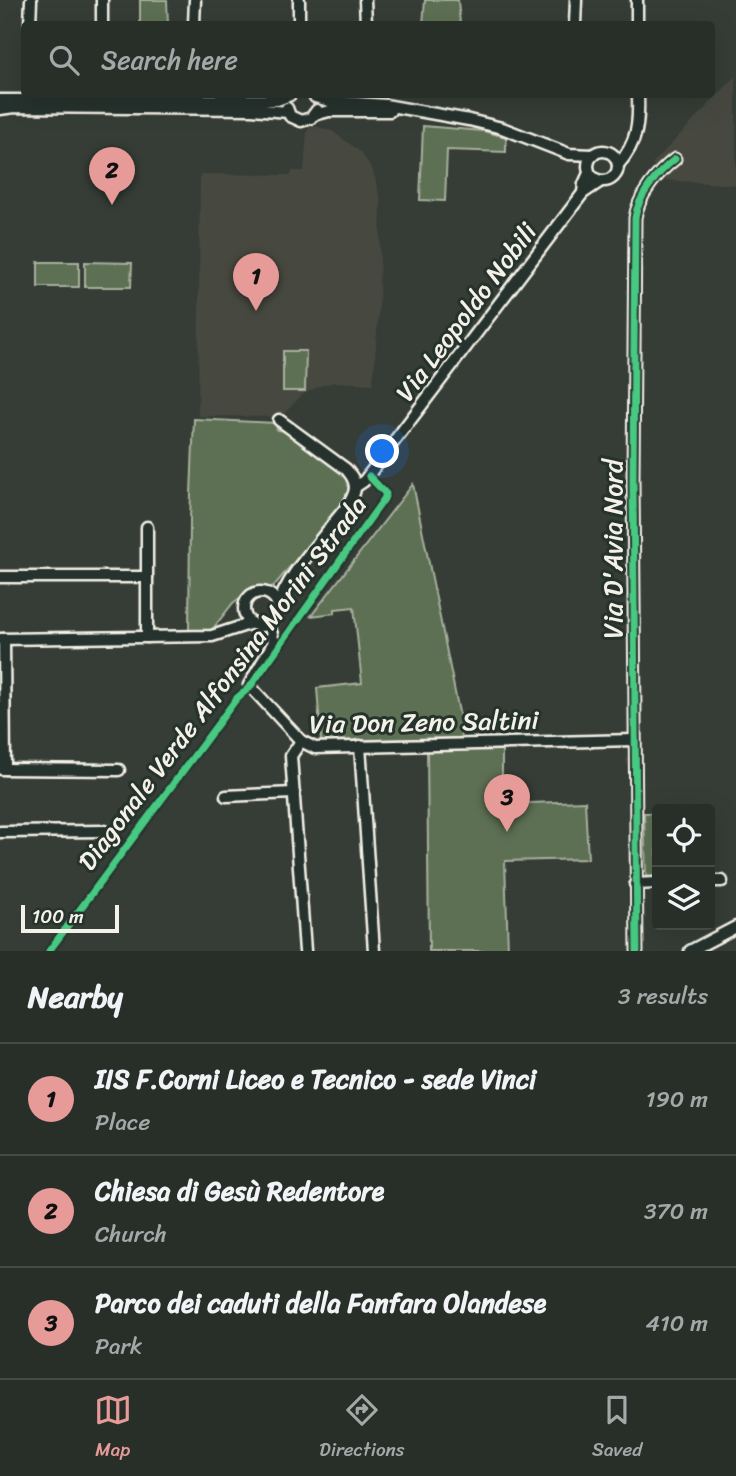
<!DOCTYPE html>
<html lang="en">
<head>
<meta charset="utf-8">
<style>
  :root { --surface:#282e28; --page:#343a34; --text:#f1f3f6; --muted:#a5a8a8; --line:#444a45; --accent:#e69b98 }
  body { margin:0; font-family:Sriracha,sans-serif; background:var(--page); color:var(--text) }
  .controls { position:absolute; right:21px; bottom:21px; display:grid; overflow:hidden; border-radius:7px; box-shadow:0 7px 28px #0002 }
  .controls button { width:63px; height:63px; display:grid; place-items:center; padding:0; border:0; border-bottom:2px solid var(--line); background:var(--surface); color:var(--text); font:35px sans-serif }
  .scale { position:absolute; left:21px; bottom:18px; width:98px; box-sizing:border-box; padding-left:7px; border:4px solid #f4f1e8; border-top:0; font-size:19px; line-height:24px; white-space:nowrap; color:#f4f1e8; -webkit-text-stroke:5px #26332d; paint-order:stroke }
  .you { position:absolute; left:383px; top:452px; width:24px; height:24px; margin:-18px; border:5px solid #fff; border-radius:50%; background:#1a73e8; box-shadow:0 0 0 10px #1a73e833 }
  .badge { display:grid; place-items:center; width:46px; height:46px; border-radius:50%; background:var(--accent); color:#111; font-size:23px; font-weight:700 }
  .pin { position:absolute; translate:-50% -58px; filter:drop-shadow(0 2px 4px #0008) }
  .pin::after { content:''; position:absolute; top:37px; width:24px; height:21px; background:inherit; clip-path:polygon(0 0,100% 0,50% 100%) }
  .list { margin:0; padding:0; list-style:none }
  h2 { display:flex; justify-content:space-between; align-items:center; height:91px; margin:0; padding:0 28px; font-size:30px }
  h2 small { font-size:23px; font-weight:400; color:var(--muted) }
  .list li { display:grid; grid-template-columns:46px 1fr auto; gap:21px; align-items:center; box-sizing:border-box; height:112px; padding:0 28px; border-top:2px solid var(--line) }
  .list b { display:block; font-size:26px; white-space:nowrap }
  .list p { margin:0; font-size:23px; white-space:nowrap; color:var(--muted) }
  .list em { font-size:23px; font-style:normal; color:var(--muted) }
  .icon { flex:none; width:38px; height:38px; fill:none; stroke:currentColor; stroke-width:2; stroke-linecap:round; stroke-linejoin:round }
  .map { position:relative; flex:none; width:736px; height:951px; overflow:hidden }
  .search { position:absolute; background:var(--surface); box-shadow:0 7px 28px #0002; left:21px; right:21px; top:21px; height:77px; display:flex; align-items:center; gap:18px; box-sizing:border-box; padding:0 24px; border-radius:7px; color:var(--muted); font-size:26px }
  .sheet { height:427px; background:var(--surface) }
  nav { display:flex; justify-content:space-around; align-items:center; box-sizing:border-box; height:98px; border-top:2px solid var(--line); background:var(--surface); font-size:19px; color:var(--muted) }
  nav a { display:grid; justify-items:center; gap:4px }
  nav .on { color:var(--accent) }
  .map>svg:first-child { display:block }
  .built { fill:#464940 }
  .green { fill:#5d7053; stroke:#a8b09e; stroke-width:2 }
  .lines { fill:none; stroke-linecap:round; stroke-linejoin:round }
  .minor-casing { stroke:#f4f1e8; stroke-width:15 }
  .minor { stroke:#26332d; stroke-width:10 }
  .cycleway-casing { stroke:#26332d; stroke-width:11 }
  .cycleway { stroke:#46c982; stroke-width:7 }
  .labels { text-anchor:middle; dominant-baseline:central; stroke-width:6; stroke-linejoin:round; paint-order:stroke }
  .street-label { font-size:26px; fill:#f4f1e8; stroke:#26332d }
</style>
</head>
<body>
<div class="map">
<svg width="736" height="951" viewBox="0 0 736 951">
  <rect width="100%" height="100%" fill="#353d36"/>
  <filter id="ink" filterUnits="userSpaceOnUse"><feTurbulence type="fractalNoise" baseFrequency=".0143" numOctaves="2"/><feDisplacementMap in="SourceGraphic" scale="14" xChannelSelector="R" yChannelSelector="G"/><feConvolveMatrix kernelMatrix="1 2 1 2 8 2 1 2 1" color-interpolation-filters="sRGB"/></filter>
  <g filter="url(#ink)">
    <!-- built -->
    <g class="built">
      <polygon points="736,76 736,185 665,180 652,164"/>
      <polygon points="311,125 332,131 361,152 373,171 381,201 379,305 373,384 334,382 320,386 302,395 281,417 198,416 200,174 291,175 292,171 304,171 307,131"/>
    </g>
    <!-- green -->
    <g class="green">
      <polygon points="140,0 167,0 168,24 140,24"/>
      <polygon points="425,0 458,0 460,24 423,24"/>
      <polygon points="423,126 483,131 506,137 506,152 447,150 445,201 420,200"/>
      <rect x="38" y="262" width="41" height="25"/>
      <polygon points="85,262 132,263 131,287 85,287"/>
      <polygon points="283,351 306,351 305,391 283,391"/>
      <polygon points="194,419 276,423 277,430 290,431 342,471 350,482 348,493 342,504 274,586 244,595 233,603 211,631 189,631 190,519"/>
      <polygon points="413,484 460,717 461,738 321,741 317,688 362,683 354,607 335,609 335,613 311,616"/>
      <polygon points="502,747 502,804 585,801 588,859 505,861 508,951 429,951 427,748"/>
      <polygon points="644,813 657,813 657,876 646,877"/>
    </g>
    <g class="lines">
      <defs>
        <g id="minor">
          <polyline points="365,0 366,24"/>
          <polyline points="637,0 637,24"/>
          <polyline points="30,24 31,0"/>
          <polyline points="102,24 102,0"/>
          <polyline points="194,24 195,0"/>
          <polyline points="299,24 299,0"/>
          <polyline points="575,24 576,0"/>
          <polyline points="315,97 329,101 385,105 469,120 502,128 569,154 593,155"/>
          <polyline points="0,100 277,100 290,95"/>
          <polyline points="287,108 290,116 301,121 311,118 317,110"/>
          <polyline points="0,109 14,107 252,109 288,112"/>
          <polyline points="314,115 329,111 390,111"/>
          <circle cx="603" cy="166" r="15"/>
          <path d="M618,165C638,142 639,123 638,94"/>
          <polyline points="589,173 584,184 583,193 601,181"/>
          <polyline points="355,487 364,481 583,193"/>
          <polyline points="0,577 147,577"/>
          <circle cx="261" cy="609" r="17"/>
          <path d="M278,606C288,574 316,547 335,521C343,511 354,500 355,488C355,480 351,475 346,469L279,420"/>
          <polyline points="269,624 274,642 249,685 301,741"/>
          <polyline points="147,637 147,527"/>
          <polyline points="0,639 212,636 252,623"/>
          <polyline points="4,639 5,769"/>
          <polyline points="360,746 374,951"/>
          <polyline points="1,769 119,770"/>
          <polyline points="226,796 294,793"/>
          <polyline points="0,832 105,831"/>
          <polyline points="710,881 722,881"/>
          <polyline points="635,884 657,883"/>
          <polyline points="305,951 291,756 301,741 315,748 634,740"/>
          <path d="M637,951L633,480L635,218C638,196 657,173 675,159"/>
          <polyline points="690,951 736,927"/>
        </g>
      </defs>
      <!-- minor casing -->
      <use href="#minor" class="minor-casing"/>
      <!-- minor -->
      <use href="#minor" class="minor"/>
      <defs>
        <g id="cycleway">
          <polyline points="49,951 237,698 250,687 384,499 386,494 369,476"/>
          <path d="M637,951L633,480L635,218C638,196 657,173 675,159"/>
        </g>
      </defs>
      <!-- cycleway casing -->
      <use href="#cycleway" class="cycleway-casing"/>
      <!-- cycleway -->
      <use href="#cycleway" class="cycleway"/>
    </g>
  </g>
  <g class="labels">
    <!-- street labels -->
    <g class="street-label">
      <text transform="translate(466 312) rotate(-53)">Via Leopoldo Nobili</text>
      <text transform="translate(613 549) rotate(-90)">Via D'Avia Nord</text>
      <text transform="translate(222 683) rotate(-53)">Diagonale Verde Alfonsina Morini Strada</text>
      <text transform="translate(424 722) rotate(-1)">Via Don Zeno Saltini</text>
    </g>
  </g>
</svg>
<div class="controls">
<button><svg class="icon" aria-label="locate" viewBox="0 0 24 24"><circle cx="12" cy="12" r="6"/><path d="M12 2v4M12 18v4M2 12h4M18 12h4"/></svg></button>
<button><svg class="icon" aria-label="layers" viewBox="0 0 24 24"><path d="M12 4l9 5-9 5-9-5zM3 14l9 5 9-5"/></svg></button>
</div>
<div class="scale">100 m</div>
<div class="you"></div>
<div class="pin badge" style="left:256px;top:311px">1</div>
<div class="pin badge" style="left:112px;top:205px">2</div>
<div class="pin badge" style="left:507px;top:832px">3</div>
<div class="search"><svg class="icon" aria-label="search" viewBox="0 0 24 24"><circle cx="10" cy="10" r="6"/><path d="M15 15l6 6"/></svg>Search here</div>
</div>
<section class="sheet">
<h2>Nearby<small>3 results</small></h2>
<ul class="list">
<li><span class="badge">1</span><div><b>IIS F.Corni Liceo e Tecnico - sede Vinci</b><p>Place</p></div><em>190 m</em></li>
<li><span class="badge">2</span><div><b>Chiesa di Gesù Redentore</b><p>Church</p></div><em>370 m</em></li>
<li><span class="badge">3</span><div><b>Parco dei caduti della Fanfara Olandese</b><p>Park</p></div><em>410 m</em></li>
</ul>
</section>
<nav>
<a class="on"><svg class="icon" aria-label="map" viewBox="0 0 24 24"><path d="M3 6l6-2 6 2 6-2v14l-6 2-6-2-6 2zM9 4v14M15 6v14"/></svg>Map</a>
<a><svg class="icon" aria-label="directions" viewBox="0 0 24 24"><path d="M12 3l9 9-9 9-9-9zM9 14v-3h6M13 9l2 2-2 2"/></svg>Directions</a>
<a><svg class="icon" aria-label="saved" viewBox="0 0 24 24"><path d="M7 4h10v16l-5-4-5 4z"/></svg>Saved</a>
</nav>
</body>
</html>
